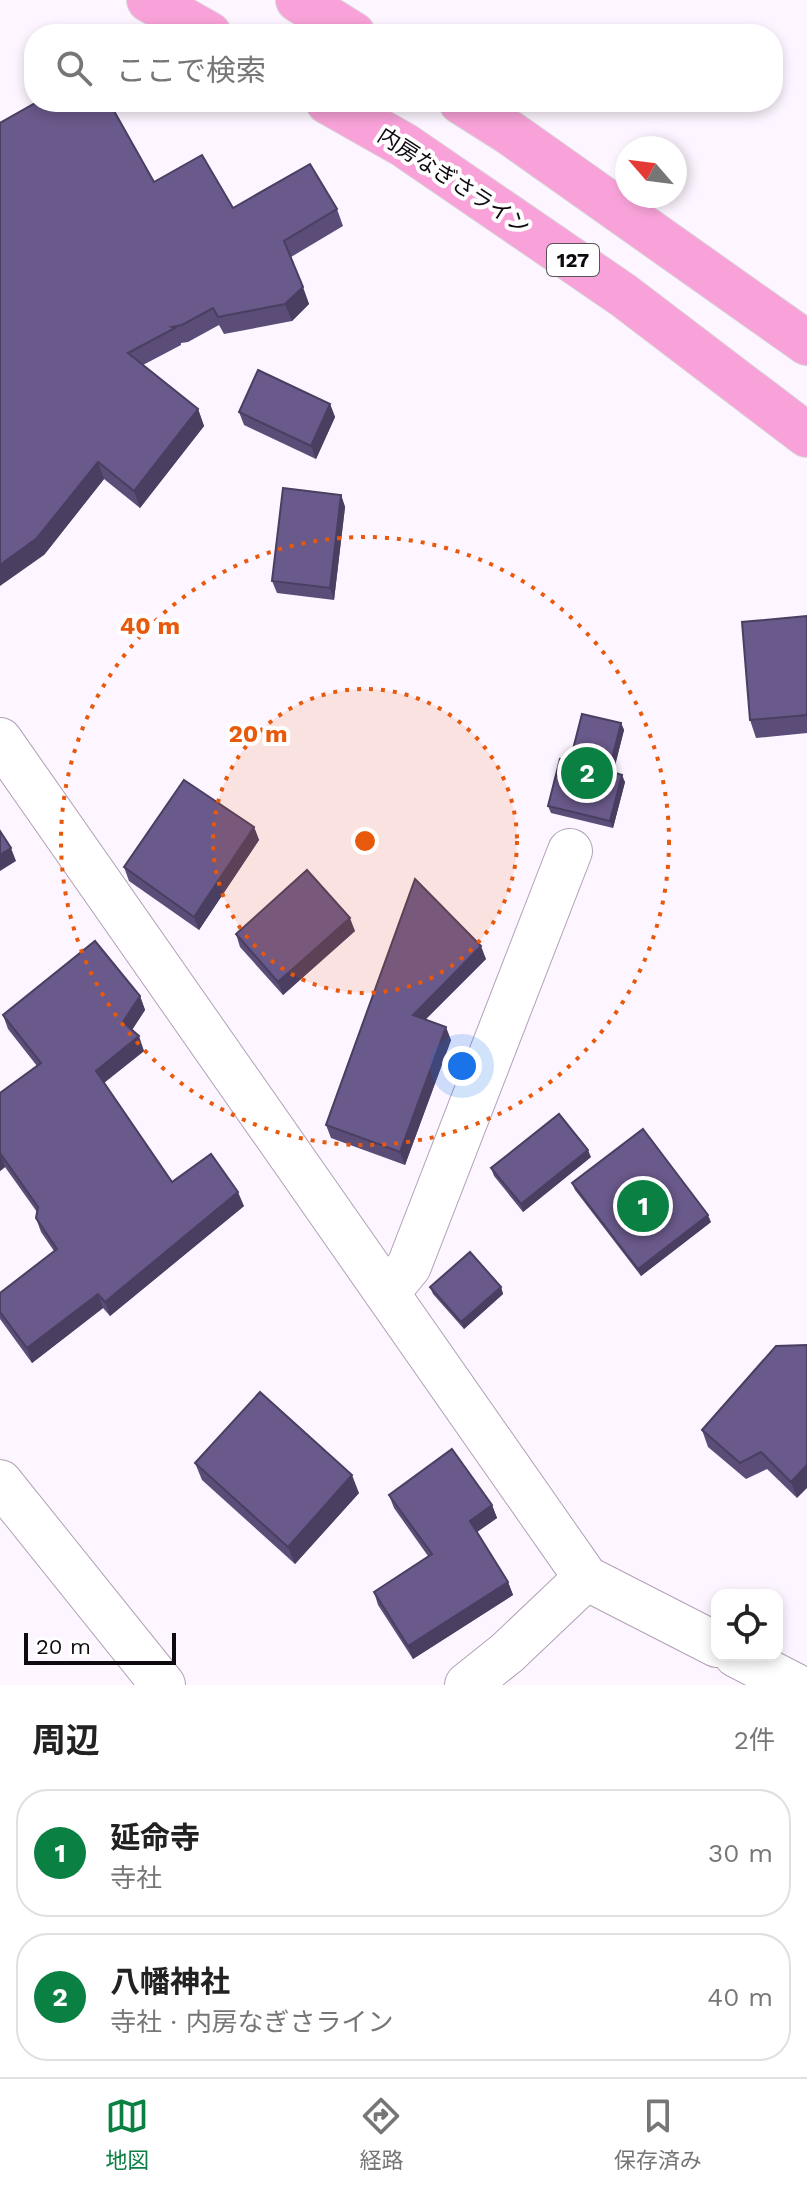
<!DOCTYPE html>
<html lang="ja">
<head>
<meta charset="utf-8">
<style>
  :root { --surface:#fff; --page:#f6f6f6; --text:#222; --muted:#767676; --line:#e0e0e0; --accent:#0b8043 }
  body { margin:0; font-family:"Work Sans","Noto Sans JP",sans-serif; background:var(--page); color:var(--text) }
  .controls { position:absolute; right:24px; bottom:24px; display:grid; overflow:hidden; border-radius:16px; box-shadow:0 4px 12px #0003 }
  .controls button { width:72px; height:72px; display:grid; place-items:center; padding:0; border:0; border-bottom:2px solid var(--line); background:var(--surface); color:var(--text); font:40px sans-serif }
  .compass { position:absolute; left:615px; top:136px; width:72px; height:72px; border-radius:50%; background:var(--surface); box-shadow:0 4px 12px #0003; rotate:298deg }
  .scale { position:absolute; left:24px; bottom:20px; width:152px; box-sizing:border-box; padding-left:8px; border:4px solid #0f0910; border-top:0; font-size:22px; line-height:28px; white-space:nowrap; color:#0f0910; -webkit-text-stroke:6px #fff; paint-order:stroke }
  .you { position:absolute; left:462px; top:1066px; width:28px; height:28px; margin:-20px; border:6px solid #fff; border-radius:50%; background:#1a73e8; box-shadow:0 0 0 12px #1a73e833 }
  .badge { display:grid; place-items:center; width:52px; height:52px; border-radius:50%; background:var(--accent); color:#fff; font-size:26px; font-weight:700 }
  .pin { position:absolute; translate:-50% -50%; border:4px solid #fff; box-shadow:0 2px 8px #0006 }
  .list { margin:0; padding:0; list-style:none }
  h2 { display:flex; justify-content:space-between; align-items:center; height:104px; margin:0; padding:0 32px; font-size:34px }
  h2 small { font-size:26px; font-weight:400; color:var(--muted) }
  .list li { display:grid; grid-template-columns:52px 1fr auto; gap:24px; align-items:center; box-sizing:border-box; height:128px; margin:0 16px 16px; padding:0 16px; border:2px solid var(--line); border-radius:32px }
  .list b { display:block; font-size:30px; white-space:nowrap }
  .list p { margin:0; font-size:26px; white-space:nowrap; color:var(--muted) }
  .list em { font-size:26px; font-style:normal; color:var(--muted) }
  .icon { flex:none; width:44px; height:44px; fill:none; stroke:currentColor; stroke-width:2; stroke-linecap:round; stroke-linejoin:round }
  .map { position:relative; flex:none; width:807px; height:1685px; overflow:hidden }
  .search { position:absolute; background:var(--surface); box-shadow:0 4px 12px #0003; left:24px; right:24px; top:24px; height:88px; display:flex; align-items:center; gap:20px; box-sizing:border-box; padding:0 28px; border-radius:32px; color:var(--muted); font-size:30px }
  .sheet { height:392px; background:var(--surface) }
  nav { display:flex; justify-content:space-around; align-items:center; box-sizing:border-box; height:112px; border-top:2px solid var(--line); background:var(--surface); font-size:22px; color:var(--muted) }
  nav a { display:grid; justify-items:center; gap:4px }
  nav .on { color:var(--accent) }
  .map>svg:first-child { display:block }
  .lines { fill:none; stroke-linecap:round; stroke-linejoin:round }
  .minor-casing { stroke:#b3a1b7; stroke-width:46 }
  .highway-casing { stroke:#d9d8d9; stroke-width:46 }
  .minor { stroke:#fff; stroke-width:44 }
  .highway { stroke:#f8a2d9; stroke-width:44 }
  .wall { fill:#5b4d78 }
  .shaded-wall { fill:#4a3e61 }
  .building { fill:#6a598b; stroke:#4a3e61; stroke-width:2 }
  .ring { fill:none; stroke:#e8590c; stroke-width:4; stroke-dasharray:4 8 }
  .labels { text-anchor:middle; dominant-baseline:central; stroke-width:8; stroke-linejoin:round; paint-order:stroke }
  .shield { fill:#fff; stroke:#575358; stroke-width:2 }
  .shield-label { font-size:20px; font-weight:bold; fill:#0f0910 }
  .street-label { font-size:22px; fill:#0f0910; stroke:#fff }
  .centre { fill:#e8590c; stroke:#fff; stroke-width:4 }
  .ring-label { font-size:24px; text-anchor:middle; font-weight:bold; fill:#e8590c; stroke:#fff; stroke-width:8; stroke-linejoin:round; paint-order:stroke }
</style>
</head>
<body>
<div class="map">
<svg width="807" height="1685" viewBox="0 0 807 1685">
  <rect width="100%" height="100%" fill="#fdf5ff"/>
  <g class="lines">
    <defs>
      <g id="minor">
        <polyline points="0,740 586,1578 717,1645"/>
        <polyline points="387,1293 409,1266 570,851"/>
        <polyline points="0,1482 163,1685"/>
        <polyline points="736,1655 794,1685"/>
        <polyline points="467,1685 507,1653 586,1578"/>
      </g>
      <g id="highway">
        <polyline points="149,0 209,34"/>
        <polyline points="298,0 353,34"/>
        <polyline points="328,102 404,145 623,295 807,435"/>
        <polyline points="461,102 510,133 807,343"/>
      </g>
    </defs>
    <!-- minor casing -->
    <use href="#minor" class="minor-casing"/>
    <!-- highway casing -->
    <use href="#highway" class="highway-casing"/>
    <!-- minor -->
    <use href="#minor" class="minor"/>
    <!-- highway -->
    <use href="#highway" class="highway"/>
  </g>
  <!-- wall -->
  <g class="wall">
    <polygon points="154,182 233,208 337,209 343,226 291,257 309,304 292,321 224,334 219,325 188,342 181,343 181,345 143,365 198,409 204,426 140,508 104,479 44,555"/>
    <polygon points="330,404 335,417 316,459 244,425 239,412"/>
    <polygon points="341,495 345,507 334,600 277,593 272,581"/>
    <polygon points="807,616 807,733 756,738 750,720"/>
    <polygon points="621,723 624,730 613,772 625,782 613,828 551,813 548,806 570,761"/>
    <polygon points="254,827 259,840 199,930 129,881 124,867"/>
    <polygon points="415,879 486,959 426,1019 451,1040 405,1165 331,1138 326,1125"/>
    <polygon points="355,931 283,995 240,947 236,934"/>
    <polygon points="140,996 145,1010 132,1030 144,1051 104,1083 172,1182 244,1206 110,1316 103,1308 32,1363 0,1319 0,1293 54,1251 41,1232 36,1218 37,1212 5,1167 0,1171 0,1093 37,1066 8,1029 3,1015"/>
    <polygon points="591,1157 523,1212 494,1176 491,1168"/>
    <polygon points="572,1183 711,1222 641,1276 575,1190"/>
    <polygon points="430,1287 501,1287 503,1294 464,1329 433,1294"/>
    <polygon points="776,1346 797,1498 767,1469 746,1479 708,1447 702,1430"/>
    <polygon points="195,1463 359,1493 295,1564 202,1480"/>
    <polygon points="389,1495 492,1505 497,1518 477,1532 508,1582 513,1595 413,1659 378,1605 374,1592 428,1556 394,1508"/>
  </g>
  <!-- shaded-wall -->
  <g class="shaded-wall">
    <polygon points="303,287 309,304 292,321 285,304"/>
    <polygon points="330,404 335,417 316,459 311,446"/>
    <polygon points="198,409 204,426 140,508 134,491"/>
    <polygon points="98,462 104,479 44,555 0,586 0,565"/>
    <polygon points="341,495 345,507 334,600 330,588"/>
    <polygon points="621,723 624,730 612,778 609,771"/>
    <polygon points="622,775 625,782 613,828 610,821"/>
    <polygon points="254,827 259,840 199,930 194,917"/>
    <polygon points="11,848 16,861 0,871 0,855"/>
    <polygon points="350,918 355,931 283,995 278,982"/>
    <polygon points="481,946 486,959 417,1028 413,1015"/>
    <polygon points="140,996 145,1010 128,1036 123,1022"/>
    <polygon points="446,1027 451,1040 405,1165 400,1152"/>
    <polygon points="139,1036 144,1051 101,1085 96,1071"/>
    <polygon points="588,1150 591,1157 523,1212 521,1204"/>
    <polygon points="0,1153 5,1167 0,1171"/>
    <polygon points="238,1192 244,1206 110,1316 105,1302"/>
    <polygon points="708,1215 711,1222 641,1276 638,1269"/>
    <polygon points="501,1287 503,1294 464,1329 461,1322"/>
    <polygon points="98,1294 103,1308 32,1363 27,1348"/>
    <polygon points="807,1465 807,1488 797,1498 791,1482"/>
    <polygon points="352,1475 359,1493 295,1564 288,1547"/>
    <polygon points="492,1505 497,1518 474,1534 470,1521"/>
    <polygon points="508,1582 513,1595 413,1659 408,1646"/>
  </g>
  <!-- building -->
  <g class="building">
    <polygon points="37,102 109,102 154,182 202,155 233,208 310,164 337,209 284,241 303,287 285,304 218,317 213,308 182,325 172,327 175,328 128,353 198,409 134,491 98,462 37,538 0,565 0,123"/>
    <polygon points="258,370 330,404 311,446 239,412"/>
    <polygon points="283,488 341,495 330,588 272,581"/>
    <polygon points="807,616 807,715 750,720 742,622"/>
    <polygon points="582,714 621,723 609,771 622,775 610,821 548,806 560,759 570,761"/>
    <polygon points="184,780 254,827 194,917 124,867"/>
    <polygon points="0,831 11,848 0,855"/>
    <polygon points="307,870 350,918 278,982 236,934"/>
    <polygon points="415,879 481,946 413,1015 446,1027 400,1152 326,1125"/>
    <polygon points="95,941 140,996 123,1022 139,1036 96,1071 172,1182 211,1154 238,1192 105,1302 98,1294 27,1348 0,1312 0,1293 57,1249 36,1218 38,1207 0,1153 0,1093 41,1063 3,1015"/>
    <polygon points="559,1114 588,1150 521,1204 491,1168"/>
    <polygon points="643,1129 708,1215 638,1269 572,1183"/>
    <polygon points="470,1252 501,1287 461,1322 430,1287"/>
    <polygon points="807,1345 807,1465 791,1482 761,1452 740,1463 702,1430 776,1346"/>
    <polygon points="260,1392 352,1475 288,1547 195,1463"/>
    <polygon points="452,1449 492,1505 470,1521 508,1582 408,1646 374,1592 432,1554 389,1495"/>
  </g>
  <!-- distance rings -->
  <circle cx="365" cy="841" r="152" fill="#e8590c" fill-opacity=".12"/>
  <g class="ring">
    <circle cx="365" cy="841" r="152"/>
    <circle cx="365" cy="841" r="304"/>
  </g>
  <g class="labels">
    <!-- shield labels -->
    <rect class="shield" x="547" y="244" width="52" height="32" rx="6"/>
    <g class="shield-label">
      <text x="573" y="260">127</text>
    </g>
    <!-- street labels -->
    <g class="street-label">
      <text transform="translate(454 181) rotate(33)">内房なぎさライン</text>
    </g>
  </g>
  <circle cx="365" cy="841" r="12" class="centre"/>
  <g class="ring-label">
    <text x="150" y="634">40 m</text>
    <text x="258" y="742">20 m</text>
  </g>
</svg>
<div class="controls">
<button><svg class="icon" aria-label="locate" viewBox="0 0 24 24"><circle cx="12" cy="12" r="6"/><path d="M12 2v4M12 18v4M2 12h4M18 12h4"/></svg></button>
</div>
<svg class="compass" viewBox="-18 -18 36 36"><path d="M0-13l5 13h-10z" fill="#e53935"/><path d="M0 13l5-13h-10z" fill="#767676"/></svg>
<div class="scale">20 m</div>
<div class="you"></div>
<div class="pin badge" style="left:643px;top:1206px">1</div>
<div class="pin badge" style="left:587px;top:773px">2</div>
<div class="search"><svg class="icon" aria-label="search" viewBox="0 0 24 24"><circle cx="10" cy="10" r="6"/><path d="M15 15l6 6"/></svg>ここで検索</div>
</div>
<section class="sheet">
<h2>周辺<small>2件</small></h2>
<ul class="list">
<li><span class="badge">1</span><div><b>延命寺</b><p>寺社</p></div><em>30 m</em></li>
<li><span class="badge">2</span><div><b>八幡神社</b><p>寺社 · 内房なぎさライン</p></div><em>40 m</em></li>
</ul>
</section>
<nav>
<a class="on"><svg class="icon" aria-label="map" viewBox="0 0 24 24"><path d="M3 6l6-2 6 2 6-2v14l-6 2-6-2-6 2zM9 4v14M15 6v14"/></svg>地図</a>
<a><svg class="icon" aria-label="directions" viewBox="0 0 24 24"><path d="M12 3l9 9-9 9-9-9zM9 14v-3h6M13 9l2 2-2 2"/></svg>経路</a>
<a><svg class="icon" aria-label="saved" viewBox="0 0 24 24"><path d="M7 4h10v16l-5-4-5 4z"/></svg>保存済み</a>
</nav>
</body>
</html>
